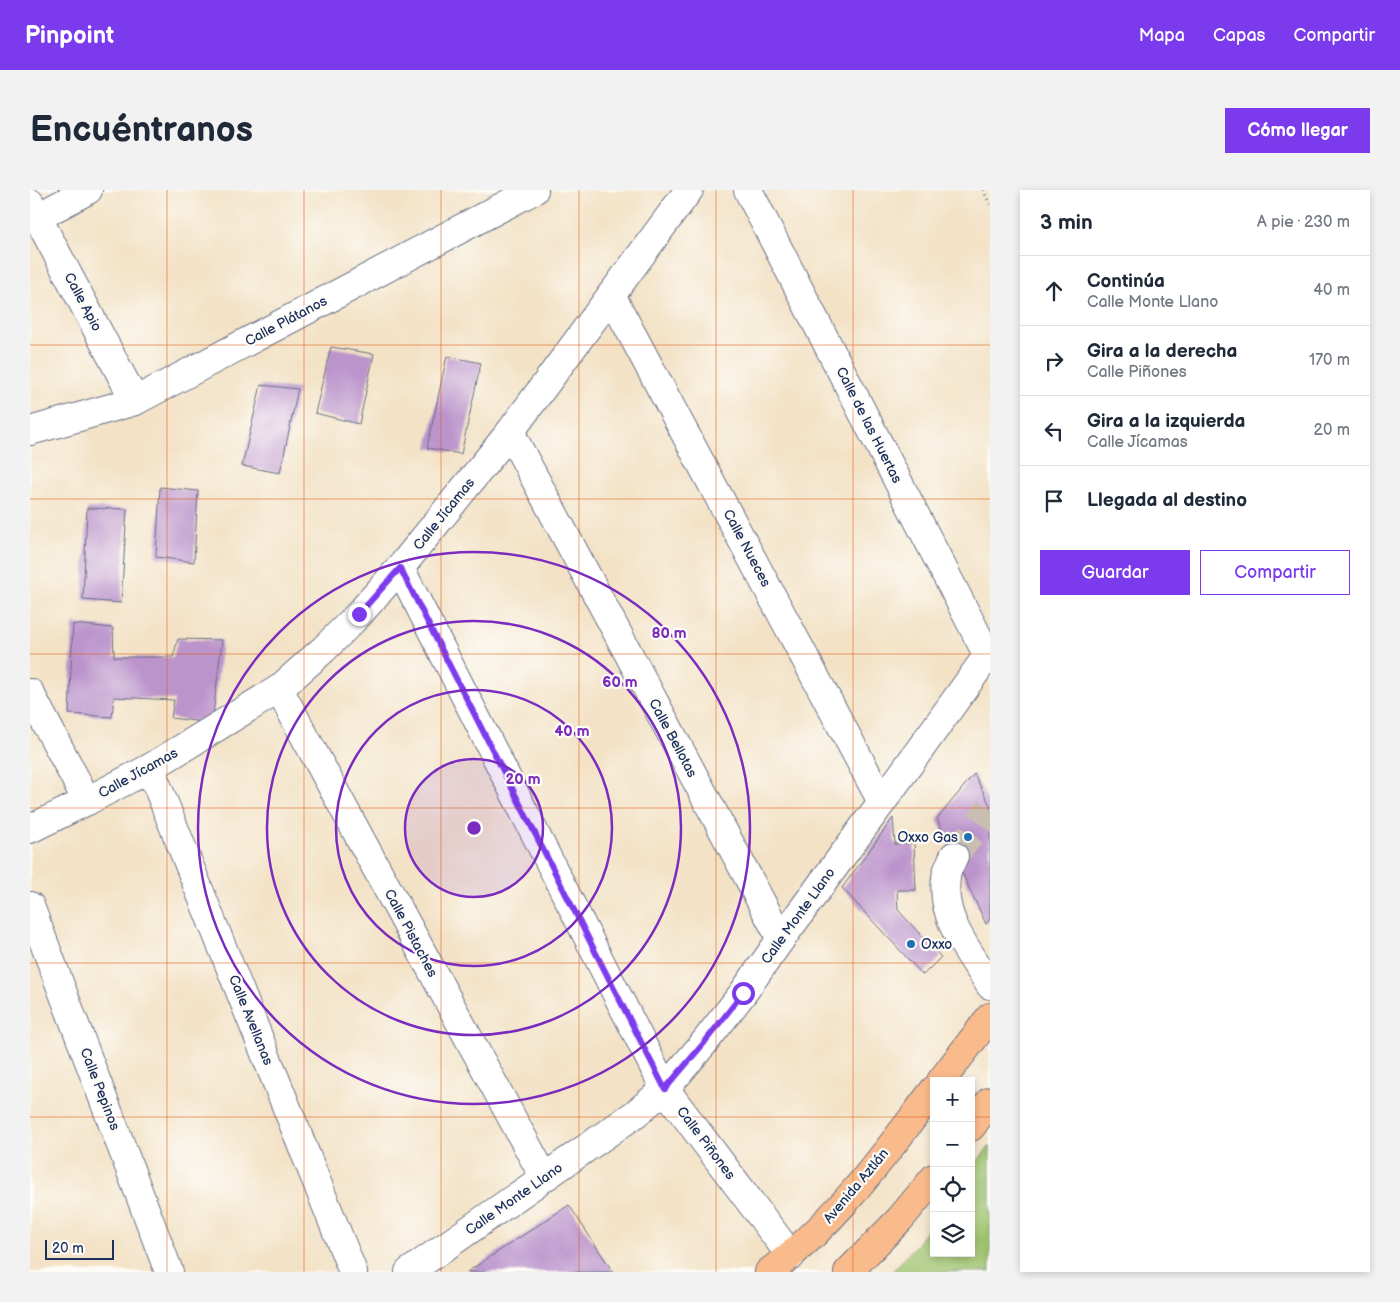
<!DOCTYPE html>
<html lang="es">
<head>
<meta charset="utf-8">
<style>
  :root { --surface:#fff; --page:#f2f2f3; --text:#1f2937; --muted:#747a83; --line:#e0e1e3; --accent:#7c3aed }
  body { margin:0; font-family:"Balsamiq Sans",sans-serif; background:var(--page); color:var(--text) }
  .controls { position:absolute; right:15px; bottom:15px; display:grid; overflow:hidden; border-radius:0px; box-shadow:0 2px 8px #0003 }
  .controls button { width:45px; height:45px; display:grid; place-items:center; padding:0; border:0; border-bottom:1px solid var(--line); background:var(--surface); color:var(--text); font:25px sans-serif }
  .scale { position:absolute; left:15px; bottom:12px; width:69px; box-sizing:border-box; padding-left:5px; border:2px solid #1b2f5e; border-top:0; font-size:14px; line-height:18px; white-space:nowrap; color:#1b2f5e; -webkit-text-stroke:4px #fdfcf7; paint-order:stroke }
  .stop { position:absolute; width:15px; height:15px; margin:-11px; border:4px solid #7c3aed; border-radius:50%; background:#fff }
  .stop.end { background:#7c3aed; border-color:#fff; box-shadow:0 1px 5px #0008 }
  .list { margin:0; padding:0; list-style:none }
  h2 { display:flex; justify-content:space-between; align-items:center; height:65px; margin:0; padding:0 20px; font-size:21px }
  h2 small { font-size:16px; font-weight:400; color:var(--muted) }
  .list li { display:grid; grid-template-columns:32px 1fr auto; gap:15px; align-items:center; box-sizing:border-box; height:70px; padding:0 20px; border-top:1px solid var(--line) }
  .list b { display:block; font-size:19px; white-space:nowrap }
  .list p { margin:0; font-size:16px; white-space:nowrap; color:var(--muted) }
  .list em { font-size:16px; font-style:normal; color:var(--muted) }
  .actions { display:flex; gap:10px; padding:15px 20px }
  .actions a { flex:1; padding:11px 0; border:1px solid var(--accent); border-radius:0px; text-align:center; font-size:18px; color:var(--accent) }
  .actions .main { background:var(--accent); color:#fff }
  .icon { flex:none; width:28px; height:28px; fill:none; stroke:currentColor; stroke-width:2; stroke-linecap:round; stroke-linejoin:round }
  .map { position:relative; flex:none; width:960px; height:1082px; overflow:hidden; border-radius:0px }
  header { display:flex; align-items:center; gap:30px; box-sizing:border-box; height:70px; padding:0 25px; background:var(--accent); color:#fff }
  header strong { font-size:24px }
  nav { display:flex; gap:28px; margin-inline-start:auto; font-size:18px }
  .intro { display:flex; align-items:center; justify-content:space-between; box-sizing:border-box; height:120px; padding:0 30px }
  h1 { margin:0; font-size:35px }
  .button { padding:12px 22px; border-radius:0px; background:var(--accent); color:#fff; font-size:18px; font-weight:700 }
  main { display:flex; gap:30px; padding:0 30px }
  aside { flex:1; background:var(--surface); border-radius:0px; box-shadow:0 2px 8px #0003 }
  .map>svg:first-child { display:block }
  .green { fill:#9ec26c; stroke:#5c7865 }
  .building { fill:#bc94cc }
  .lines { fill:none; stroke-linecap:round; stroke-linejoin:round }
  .minor-tunnel { stroke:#c8beb1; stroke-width:28; stroke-dasharray:28 14; stroke-linecap:butt }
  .minor-casing { stroke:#676e82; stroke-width:30 }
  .major-casing { stroke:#676e82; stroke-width:30 }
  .path { stroke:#676e82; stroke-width:3; stroke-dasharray:1 4; stroke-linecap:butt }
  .minor { stroke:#fff; stroke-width:28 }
  .major { stroke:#fabb8c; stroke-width:28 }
  .route { stroke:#7c3aed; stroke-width:6 }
  .grid { fill:none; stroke:#de5710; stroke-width:1; stroke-opacity:0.55 }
  .ring { fill:none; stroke:#7b2cbf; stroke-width:2.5 }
  .poi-dot { fill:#1f6fb2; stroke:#fdfcf7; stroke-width:2 }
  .labels { text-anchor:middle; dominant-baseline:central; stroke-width:4.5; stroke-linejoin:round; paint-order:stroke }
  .street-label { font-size:14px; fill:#1b2f5e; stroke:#fdfcf7 }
  .poi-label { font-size:14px; fill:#1b2f5e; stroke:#fdfcf7; text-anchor:end }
  .centre { fill:#7b2cbf; stroke:#fdfcf7; stroke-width:2.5 }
  .ring-label { font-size:15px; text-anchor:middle; font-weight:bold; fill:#7b2cbf; stroke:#fdfcf7; stroke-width:4.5; stroke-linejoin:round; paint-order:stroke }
</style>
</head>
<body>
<header>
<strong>Pinpoint</strong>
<nav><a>Mapa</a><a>Capas</a><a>Compartir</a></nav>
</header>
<div class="intro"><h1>Encuéntranos</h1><a class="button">Cómo llegar</a></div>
<main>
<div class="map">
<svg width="960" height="1082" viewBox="0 0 960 1082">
  <rect width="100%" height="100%" fill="#fdfcf7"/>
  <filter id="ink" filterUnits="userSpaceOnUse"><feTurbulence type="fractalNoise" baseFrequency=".02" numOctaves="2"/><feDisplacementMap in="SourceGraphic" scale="10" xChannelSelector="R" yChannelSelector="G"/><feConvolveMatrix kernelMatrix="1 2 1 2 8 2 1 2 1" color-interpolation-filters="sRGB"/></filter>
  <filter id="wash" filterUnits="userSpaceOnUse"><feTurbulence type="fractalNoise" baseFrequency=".0096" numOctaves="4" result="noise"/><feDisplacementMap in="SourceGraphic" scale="20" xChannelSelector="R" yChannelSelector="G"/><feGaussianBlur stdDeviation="1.12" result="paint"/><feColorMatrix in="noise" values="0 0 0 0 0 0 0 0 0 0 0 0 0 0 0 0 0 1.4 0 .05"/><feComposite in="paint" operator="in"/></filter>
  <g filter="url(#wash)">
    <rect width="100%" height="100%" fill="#f3e2c6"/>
    <!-- green -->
    <polygon class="green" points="960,955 960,1082 862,1082 886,1055 904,1031 904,1063 941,1063 941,980"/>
    <g id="blocks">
      <!-- building -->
      <g class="building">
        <polygon points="301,157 344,164 329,234 285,223"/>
        <polygon points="417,166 451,173 431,264 397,258"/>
        <polygon points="231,195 268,199 250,283 212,276"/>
        <polygon points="130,297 168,301 164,372 126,367"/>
        <polygon points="57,318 97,319 91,413 53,410"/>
        <polygon points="43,434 83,438 84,467 143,467 148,449 192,450 182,533 141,528 144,510 84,507 82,527 39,524"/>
        <polygon points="944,584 960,615 960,729 956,734 907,629"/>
        <polygon points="863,628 865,654 884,653 886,700 867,700 868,720 911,767 893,785 812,698"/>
        <polygon points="539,1015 583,1082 437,1082"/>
      </g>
    </g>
  </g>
  <g filter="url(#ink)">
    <use href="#blocks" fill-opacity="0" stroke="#676e82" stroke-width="1"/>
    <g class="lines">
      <!-- minor-tunnel -->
      <polyline class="minor-tunnel" points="924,666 960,619"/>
      <defs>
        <g id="minor">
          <polyline points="718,0 960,470"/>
          <polyline points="0,13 105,211"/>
          <polyline points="8,27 58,0"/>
          <polyline points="581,105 852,612"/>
          <polyline points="0,241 105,211 504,0"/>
          <polyline points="480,242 751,749"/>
          <polyline points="370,378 635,899 761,1066"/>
          <polyline points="249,499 514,987"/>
          <polyline points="0,503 57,611"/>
          <polyline points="120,578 323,1082"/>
          <polyline points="0,639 57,611 120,578 249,499 294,459 329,424 370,378 480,242 659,0"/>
          <path d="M924,666C921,673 916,681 916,688C910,729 940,763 960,795"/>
          <polyline points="0,716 139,1082"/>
          <polyline points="379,1082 605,924 635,899 674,853 713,803 751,749 852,612 958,465"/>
        </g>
        <g id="major">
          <polyline points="911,891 960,827"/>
          <polyline points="941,937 960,911"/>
          <path d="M739,1082C806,1033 854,965 904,900"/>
          <polyline points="818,1082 870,1029 904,988"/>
        </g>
      </defs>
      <!-- minor casing -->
      <use href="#minor" class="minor-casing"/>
      <!-- major casing -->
      <use href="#major" class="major-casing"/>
      <!-- path -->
      <polyline class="path" points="953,0 960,14"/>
      <!-- minor -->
      <use href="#minor" class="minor"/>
      <!-- major -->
      <use href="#major" class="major"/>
    </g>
  </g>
  <g class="lines" filter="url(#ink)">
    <!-- route -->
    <polyline class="route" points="329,424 370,378 635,899 674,853 713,803"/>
  </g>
  <!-- grid -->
  <path class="grid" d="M137,0V1082M274,0V1082M411,0V1082M549,0V1082M686,0V1082M823,0V1082M0,155H960M0,309H960M0,464H960M0,618H960M0,773H960M0,927H904M941,927H960"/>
  <!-- distance rings -->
  <circle cx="444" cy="638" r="69" fill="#7b2cbf" fill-opacity=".12"/>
  <g class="ring">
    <circle cx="444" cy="638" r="69"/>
    <circle cx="444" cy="638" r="138"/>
    <circle cx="444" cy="638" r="207"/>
    <circle cx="444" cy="638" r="276"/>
  </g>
  <!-- markers -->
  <g class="poi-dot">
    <circle cx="938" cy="647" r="5"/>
    <circle cx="881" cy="754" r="5"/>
  </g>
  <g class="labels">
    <!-- street labels -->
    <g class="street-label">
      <text transform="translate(53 112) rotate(62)">Calle Apio</text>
      <text transform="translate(256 131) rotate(-28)">Calle Plátanos</text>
      <text transform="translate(839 235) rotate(63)">Calle de las Huertas</text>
      <text transform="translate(414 324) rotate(-51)">Calle Jícamas</text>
      <text transform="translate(717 358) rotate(62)">Calle Nueces</text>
      <text transform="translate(643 548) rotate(62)">Calle Bellotas</text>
      <text transform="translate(108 583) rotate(-29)">Calle Jícamas</text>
      <text transform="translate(768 726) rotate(-54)">Calle Monte Llano</text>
      <text transform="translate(381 743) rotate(62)">Calle Pistaches</text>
      <text transform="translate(221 830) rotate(68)">Calle Avellanas</text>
      <text transform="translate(70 899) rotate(69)">Calle Pepinos</text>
      <text transform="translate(676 953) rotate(53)">Calle Piñones</text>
      <text transform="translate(826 996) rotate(-50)">Avenida Aztlán</text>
      <text transform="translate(484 1009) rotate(-35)">Calle Monte Llano</text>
    </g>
    <!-- poi labels -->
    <g class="poi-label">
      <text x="928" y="647">Oxxo Gas</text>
      <text x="891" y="754" text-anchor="start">Oxxo</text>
    </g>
  </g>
  <circle cx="444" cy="638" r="8" class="centre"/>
  <g class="ring-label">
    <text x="639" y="448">80 m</text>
    <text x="590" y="497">60 m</text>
    <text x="542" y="546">40 m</text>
    <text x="493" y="594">20 m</text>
  </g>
</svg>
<div class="controls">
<button>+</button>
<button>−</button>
<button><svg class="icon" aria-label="locate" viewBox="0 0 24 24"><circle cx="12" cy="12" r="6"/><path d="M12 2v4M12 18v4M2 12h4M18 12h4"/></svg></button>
<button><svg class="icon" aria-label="layers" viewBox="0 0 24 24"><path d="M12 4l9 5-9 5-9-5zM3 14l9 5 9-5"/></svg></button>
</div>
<div class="scale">20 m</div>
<div class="stop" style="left:713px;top:803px"></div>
<div class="stop end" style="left:329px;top:424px"></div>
</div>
<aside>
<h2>3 min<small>A pie · 230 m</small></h2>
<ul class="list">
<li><svg class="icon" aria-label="ahead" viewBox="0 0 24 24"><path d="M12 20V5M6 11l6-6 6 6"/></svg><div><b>Continúa</b><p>Calle Monte Llano</p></div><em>40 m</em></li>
<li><svg class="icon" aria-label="right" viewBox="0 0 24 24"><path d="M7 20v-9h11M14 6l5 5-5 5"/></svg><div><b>Gira a la derecha</b><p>Calle Piñones</p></div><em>170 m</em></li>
<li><svg class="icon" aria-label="left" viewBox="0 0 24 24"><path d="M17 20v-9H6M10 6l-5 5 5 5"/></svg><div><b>Gira a la izquierda</b><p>Calle Jícamas</p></div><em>20 m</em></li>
<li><svg class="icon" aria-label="arrive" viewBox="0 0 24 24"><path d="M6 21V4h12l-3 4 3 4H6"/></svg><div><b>Llegada al destino</b></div></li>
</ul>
<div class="actions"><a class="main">Guardar</a><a>Compartir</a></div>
</aside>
</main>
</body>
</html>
